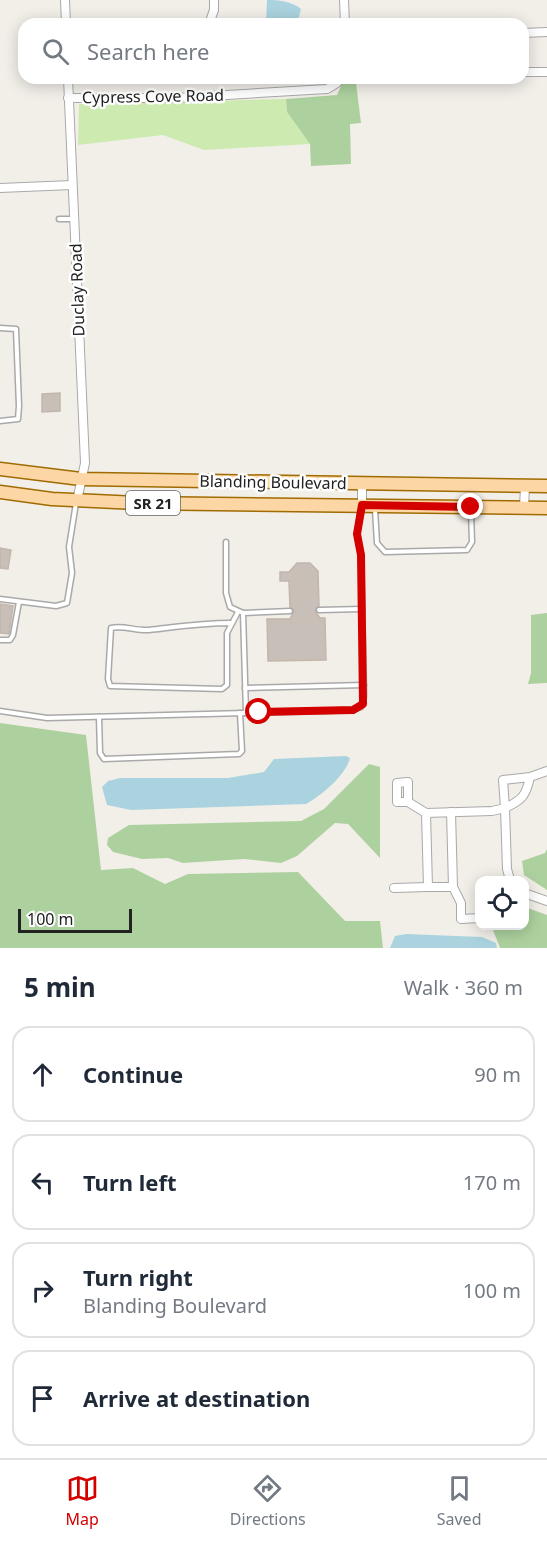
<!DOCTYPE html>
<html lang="en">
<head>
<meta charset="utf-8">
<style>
  :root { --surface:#fff; --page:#f2f2f3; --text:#1f2937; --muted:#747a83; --line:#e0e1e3; --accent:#d40000 }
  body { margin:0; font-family:"Noto Sans",sans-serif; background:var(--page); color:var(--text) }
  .controls { position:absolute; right:18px; bottom:18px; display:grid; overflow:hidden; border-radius:12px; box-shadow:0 3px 15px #0003 }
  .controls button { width:54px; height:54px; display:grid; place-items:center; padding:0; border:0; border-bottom:2px solid var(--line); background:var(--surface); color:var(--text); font:30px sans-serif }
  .scale { position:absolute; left:18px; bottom:15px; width:114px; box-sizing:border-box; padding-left:6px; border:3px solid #222; border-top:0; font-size:16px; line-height:21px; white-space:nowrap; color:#222; -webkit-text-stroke:4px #fff; paint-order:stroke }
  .stop { position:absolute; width:18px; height:18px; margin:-14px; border:4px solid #d40000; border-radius:50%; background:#fff }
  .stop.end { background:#d40000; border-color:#fff; box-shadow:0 2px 6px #0008 }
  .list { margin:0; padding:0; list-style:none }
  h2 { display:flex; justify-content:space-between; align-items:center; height:78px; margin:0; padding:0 24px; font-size:26px }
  h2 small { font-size:20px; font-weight:400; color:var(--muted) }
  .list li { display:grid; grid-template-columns:39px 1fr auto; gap:18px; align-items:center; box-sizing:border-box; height:96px; margin:0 12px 12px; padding:0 12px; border:2px solid var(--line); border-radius:18px }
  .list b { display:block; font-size:22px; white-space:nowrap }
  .list p { margin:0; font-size:20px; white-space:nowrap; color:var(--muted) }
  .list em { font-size:20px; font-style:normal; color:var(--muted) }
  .icon { flex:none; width:33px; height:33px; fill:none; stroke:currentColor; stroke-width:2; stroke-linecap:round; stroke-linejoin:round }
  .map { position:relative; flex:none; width:547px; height:948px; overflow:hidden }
  .search { position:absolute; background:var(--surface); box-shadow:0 3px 15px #0003; left:18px; right:18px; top:18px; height:66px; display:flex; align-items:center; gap:15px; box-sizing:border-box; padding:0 21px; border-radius:18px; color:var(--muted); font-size:22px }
  .sheet { height:510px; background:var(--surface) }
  nav { display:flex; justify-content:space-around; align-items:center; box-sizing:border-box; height:84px; border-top:2px solid var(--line); background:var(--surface); font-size:16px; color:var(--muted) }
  nav a { display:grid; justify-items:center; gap:3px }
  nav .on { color:var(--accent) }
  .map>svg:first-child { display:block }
  .grass { fill:#cdebb0 }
  .forest { fill:#add19e }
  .water { fill:#aad3df }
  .building { fill:#c7bfb8; stroke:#c4b6ab; stroke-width:1.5 }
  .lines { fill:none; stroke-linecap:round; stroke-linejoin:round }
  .service-casing { stroke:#a9a9a9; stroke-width:7 }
  .minor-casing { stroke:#a9a9a9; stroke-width:10 }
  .primary-casing { stroke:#a06b00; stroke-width:15 }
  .service { stroke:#fff; stroke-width:4 }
  .minor { stroke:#fff; stroke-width:8 }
  .primary { stroke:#fcd6a4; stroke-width:12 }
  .route { stroke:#d40000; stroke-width:8 }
  .labels { text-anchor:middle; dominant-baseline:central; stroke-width:5; stroke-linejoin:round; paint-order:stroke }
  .shield { fill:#fff; stroke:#646464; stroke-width:1.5 }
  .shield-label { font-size:15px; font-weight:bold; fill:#222 }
  .street-label { font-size:16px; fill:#222; stroke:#fff }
</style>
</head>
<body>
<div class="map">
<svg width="547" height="948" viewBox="0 0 547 948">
  <rect width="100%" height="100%" fill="#f2efe9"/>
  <!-- grass -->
  <polygon class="grass" points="286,99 287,112 310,144 204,150 163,135 78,145 79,104"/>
  <!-- forest -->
  <g class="forest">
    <polygon points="356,83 361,123 350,124 351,164 311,166 310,144 287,112 286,99 337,95 342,84"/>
    <polygon points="547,613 547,683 528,684 531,673 531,615"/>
    <polygon points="0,723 86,735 101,870 133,868 165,884 188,874 298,872 345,921 380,921 383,948 0,948"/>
    <polygon points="369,764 380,767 380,858 348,824 335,823 297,856 281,863 244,859 183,863 168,858 142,859 113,852 107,845 108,838 129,825 301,821 324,809"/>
    <polygon points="547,849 547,890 524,875 522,861 545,853"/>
    <polygon points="525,907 547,915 547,948 500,948 493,930 496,926 524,926"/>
  </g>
  <!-- water -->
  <g class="water">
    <path d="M267,0C279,0 291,1 301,9L297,24H266Z"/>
    <path d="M346,756L350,758C346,775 321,796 306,804L131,810L107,805L102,787L108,781L120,778H228L264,772L274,759Z"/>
    <polygon points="406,934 482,937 496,943 497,948 390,948 395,936"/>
  </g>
  <!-- building -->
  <g class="building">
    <polygon points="60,393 60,411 42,412 42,394"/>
    <polygon points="0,548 11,550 8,569 0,568"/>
    <polygon points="297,563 310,563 318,571 319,606 315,611 320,618 325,618 326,660 268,661 267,619 290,619 294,611 290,607 289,581 280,581 280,572 289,572"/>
    <polygon points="0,604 13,606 9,634 0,633"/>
  </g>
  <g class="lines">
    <defs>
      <g id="service">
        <polyline points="59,219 73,219"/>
        <polyline points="0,328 16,329 19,406 18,419 0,421"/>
        <polyline points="375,509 377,543 385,552 467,550 472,542 471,511"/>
        <polyline points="226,542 226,593 230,607 243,613 290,611"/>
        <polyline points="0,599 56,606 67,603 72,573 69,547 76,503"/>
        <polyline points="319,610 362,609"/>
        <polyline points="243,613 246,713 353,710 361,707 364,696 361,554 357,534 361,509"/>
        <path d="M230,623C202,623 176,627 149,630C135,631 124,625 111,628L108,679L110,686L222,689L227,685V633L238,612"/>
        <polyline points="0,640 10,640 13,635 19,602"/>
        <polyline points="245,688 364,685"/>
        <polyline points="0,711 47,718 246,713"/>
        <polyline points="99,717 100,753 104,759 239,754 242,751 240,713"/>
      </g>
      <g id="minor">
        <polyline points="65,0 66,24"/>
        <polyline points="344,0 345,24"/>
        <polyline points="209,24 214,10 214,0"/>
        <polyline points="523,33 547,32"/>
        <polyline points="523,72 547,72"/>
        <polyline points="68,78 85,463 77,501"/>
        <polyline points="68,98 176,98 327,89 337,83 340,78"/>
        <polyline points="0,188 72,185"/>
        <polyline points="362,505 362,484"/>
        <polyline points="524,508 525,486"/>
        <path d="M530,777L503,780L505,808C522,800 526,796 530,777L547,771"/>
        <polyline points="408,802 397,802 397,783 408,782 408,802 426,813"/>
        <polyline points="451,812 453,887 461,903 461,919 480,918"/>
        <polyline points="453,887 428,887 426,813 492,811 505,808 507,869 510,880"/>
        <polyline points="394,888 428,887"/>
        <polyline points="524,893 547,901"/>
      </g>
      <g id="primary">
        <polyline points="0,469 81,479 547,486"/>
        <polyline points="0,492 52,499 137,503 547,508"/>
      </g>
    </defs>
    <!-- service casing -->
    <use href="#service" class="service-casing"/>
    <!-- minor casing -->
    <use href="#minor" class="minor-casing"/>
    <!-- primary casing -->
    <use href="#primary" class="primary-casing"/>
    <!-- service -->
    <use href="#service" class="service"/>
    <!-- minor -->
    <use href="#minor" class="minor"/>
    <!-- primary -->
    <use href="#primary" class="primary"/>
  </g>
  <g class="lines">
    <!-- route -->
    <polyline class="route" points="259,712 353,710 363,704 361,555 357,534 362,505 471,507"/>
  </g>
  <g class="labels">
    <!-- shield labels -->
    <rect class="shield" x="126" y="491" width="54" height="24" rx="4.5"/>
    <g class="shield-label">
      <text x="153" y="503">SR 21</text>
    </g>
    <!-- street labels -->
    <g class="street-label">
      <text transform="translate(153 96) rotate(-1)">Cypress Cove Road</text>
      <text transform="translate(77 290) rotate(-92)">Duclay Road</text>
      <text transform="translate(273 482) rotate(1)">Blanding Boulevard</text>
    </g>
  </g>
</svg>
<div class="controls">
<button><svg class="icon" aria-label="locate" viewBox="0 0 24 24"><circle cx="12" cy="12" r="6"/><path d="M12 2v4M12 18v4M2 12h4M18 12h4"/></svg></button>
</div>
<div class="scale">100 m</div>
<div class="stop" style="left:259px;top:712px"></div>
<div class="stop end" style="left:471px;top:507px"></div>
<div class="search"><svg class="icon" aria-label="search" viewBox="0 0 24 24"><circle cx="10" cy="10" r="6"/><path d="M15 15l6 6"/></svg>Search here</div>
</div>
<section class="sheet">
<h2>5 min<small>Walk · 360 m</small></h2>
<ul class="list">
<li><svg class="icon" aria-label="ahead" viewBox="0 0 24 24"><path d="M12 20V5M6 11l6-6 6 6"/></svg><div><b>Continue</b></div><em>90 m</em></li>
<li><svg class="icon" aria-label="left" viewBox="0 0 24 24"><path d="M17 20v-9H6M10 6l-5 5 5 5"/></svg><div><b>Turn left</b></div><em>170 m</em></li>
<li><svg class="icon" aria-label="right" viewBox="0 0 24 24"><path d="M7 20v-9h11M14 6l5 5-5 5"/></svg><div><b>Turn right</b><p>Blanding Boulevard</p></div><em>100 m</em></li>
<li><svg class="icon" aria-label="arrive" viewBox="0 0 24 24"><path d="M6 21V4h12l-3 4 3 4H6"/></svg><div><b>Arrive at destination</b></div></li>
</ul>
</section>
<nav>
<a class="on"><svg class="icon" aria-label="map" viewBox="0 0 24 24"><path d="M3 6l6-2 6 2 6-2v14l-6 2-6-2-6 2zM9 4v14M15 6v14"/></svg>Map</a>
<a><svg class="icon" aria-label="directions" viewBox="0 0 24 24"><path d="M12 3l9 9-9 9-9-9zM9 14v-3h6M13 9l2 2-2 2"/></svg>Directions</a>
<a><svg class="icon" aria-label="saved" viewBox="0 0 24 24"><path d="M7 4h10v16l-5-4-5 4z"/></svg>Saved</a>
</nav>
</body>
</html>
